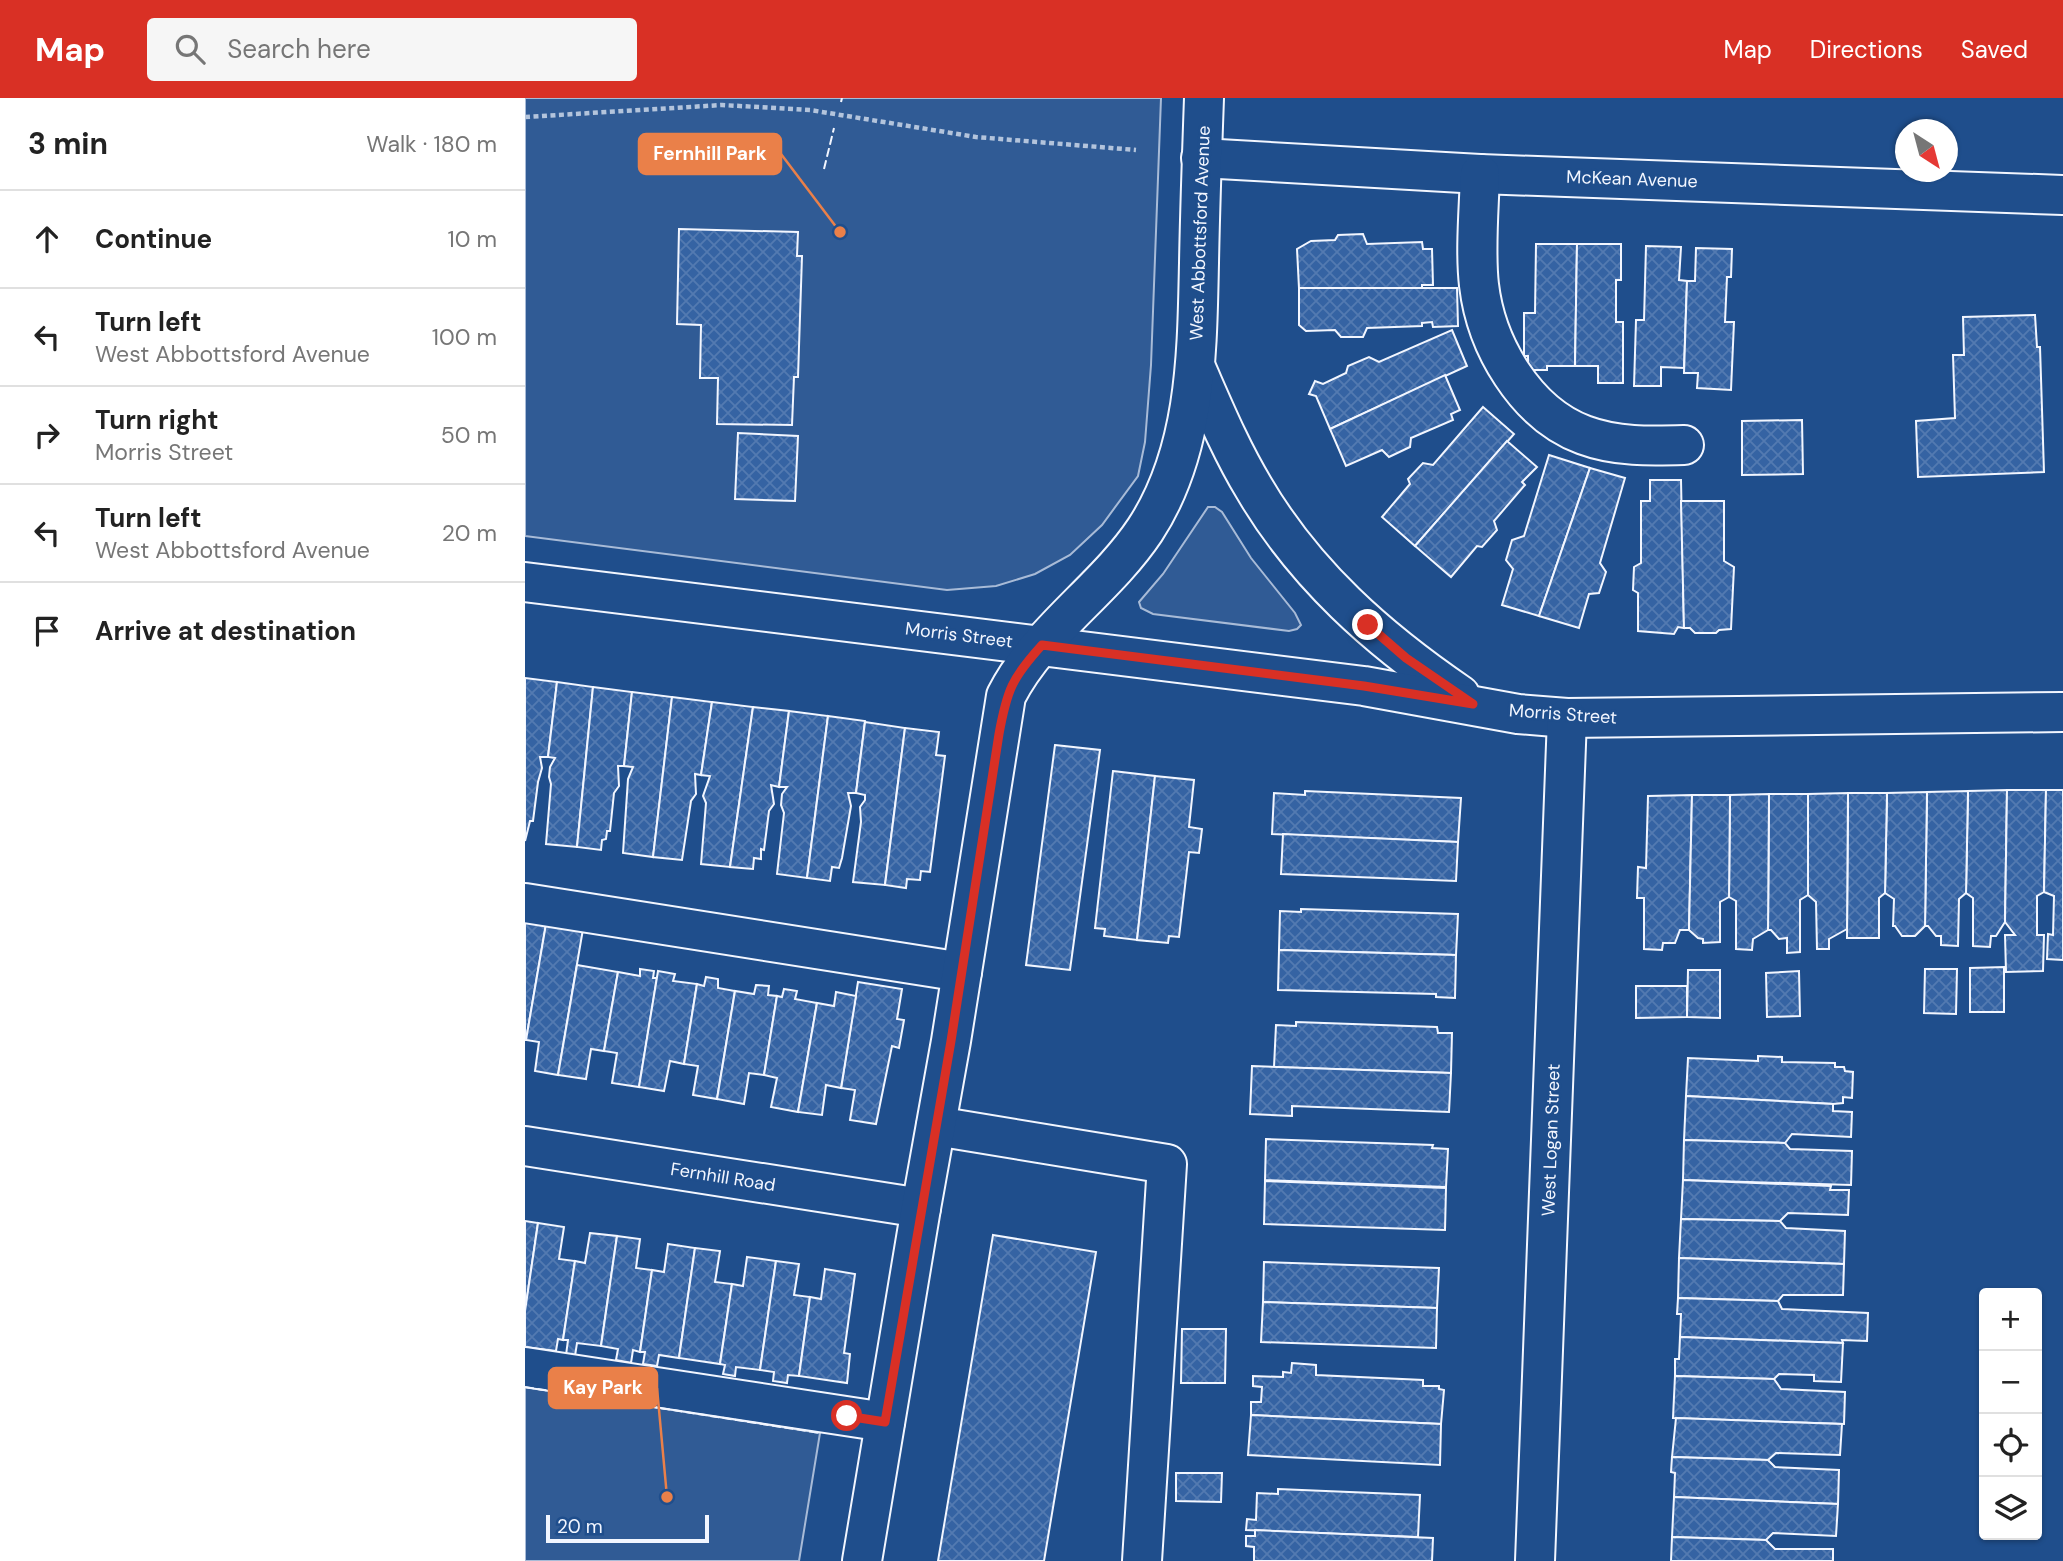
<!DOCTYPE html>
<html lang="en">
<head>
<meta charset="utf-8">
<style>
  :root { --surface:#fff; --page:#f6f6f6; --text:#222; --muted:#767676; --line:#e0e0e0; --accent:#d93025 }
  body { margin:0; font-family:"DM Sans",sans-serif; background:var(--page); color:var(--text) }
  .controls { position:absolute; right:21px; bottom:21px; display:grid; overflow:hidden; border-radius:7px; box-shadow:0 2px 5px #0004 }
  .controls button { width:63px; height:63px; display:grid; place-items:center; padding:0; border:0; border-bottom:2px solid var(--line); background:var(--surface); color:var(--text); font:35px sans-serif }
  .compass { position:absolute; left:1370px; top:21px; width:63px; height:63px; border-radius:50%; background:var(--surface); box-shadow:0 2px 5px #0004; rotate:144deg }
  .scale { position:absolute; left:21px; bottom:18px; width:163px; box-sizing:border-box; padding-left:7px; border:4px solid #f2f6ff; border-top:0; font-size:19px; line-height:24px; white-space:nowrap; color:#f2f6ff; -webkit-text-stroke:5px #1f4e8c; paint-order:stroke }
  .stop { position:absolute; width:21px; height:21px; margin:-16px; border:5px solid #d93025; border-radius:50%; background:#fff }
  .stop.end { background:#d93025; border-color:#fff; box-shadow:0 2px 7px #0008 }
  .list { margin:0; padding:0; list-style:none }
  h2 { display:flex; justify-content:space-between; align-items:center; height:91px; margin:0; padding:0 28px; font-size:30px }
  h2 small { font-size:23px; font-weight:400; color:var(--muted) }
  .list li { display:grid; grid-template-columns:46px 1fr auto; gap:21px; align-items:center; box-sizing:border-box; height:98px; padding:0 28px; border-top:2px solid var(--line) }
  .list b { display:block; font-size:26px; white-space:nowrap }
  .list p { margin:0; font-size:23px; white-space:nowrap; color:var(--muted) }
  .list em { font-size:23px; font-style:normal; color:var(--muted) }
  .icon { flex:none; width:38px; height:38px; fill:none; stroke:currentColor; stroke-width:2; stroke-linecap:round; stroke-linejoin:round }
  .map { position:relative; flex:none; width:1538px; height:1463px; overflow:hidden }
  header { display:flex; align-items:center; gap:42px; box-sizing:border-box; height:98px; padding:0 35px; background:var(--accent); color:#fff }
  header strong { font-size:33px }
  nav { display:flex; gap:38px; margin-inline-start:auto; font-size:24px }
  .search { width:490px; height:63px; background:var(--page); display:flex; align-items:center; gap:18px; box-sizing:border-box; padding:0 24px; border-radius:7px; color:var(--muted); font-size:26px }
  main { display:flex }
  aside { flex:1; background:var(--surface) }
  .map>svg:first-child { display:block }
  .built { fill:#305b95; stroke:#a8bbd7; stroke-width:2 }
  .building { fill:url(#building-cross-hatch); stroke:#f2f6ff; stroke-width:2 }
  .lines { fill:none; stroke-linecap:round; stroke-linejoin:round }
  .minor-casing { stroke:#f2f6ff; stroke-width:42 }
  .path { stroke:#b3c4dc; stroke-width:4.5; stroke-dasharray:5 3.5; stroke-linecap:butt }
  .minor { stroke:#1f4e8c; stroke-width:38 }
  .fence { stroke:#f2f6ff; stroke-width:2; stroke-dasharray:9 3.5; stroke-linecap:butt }
  .route { stroke:#d93025; stroke-width:9 }
  .labels { text-anchor:middle; dominant-baseline:central; stroke-width:5; stroke-linejoin:round; paint-order:stroke }
  .street-label { font-size:18px; fill:#f2f6ff; stroke:#1f4e8c }
  .leader { fill:none; stroke:#ea8049; stroke-width:2.5 }
  .callout-dot { fill:#ea8049; stroke:#1f4e8c; stroke-width:2.5 }
  .callout { fill:#ea8049; stroke:#ea8049; stroke-width:2.5 }
  .callout-label { font-size:19px; text-anchor:middle; font-weight:bold; fill:#fff }
</style>
</head>
<body>
<header>
<strong>Map</strong>
<div class="search"><svg class="icon" aria-label="search" viewBox="0 0 24 24"><circle cx="10" cy="10" r="6"/><path d="M15 15l6 6"/></svg>Search here</div>
<nav><a>Map</a><a>Directions</a><a>Saved</a></nav>
</header>
<main>
<aside>
<h2>3 min<small>Walk · 180 m</small></h2>
<ul class="list">
<li><svg class="icon" aria-label="ahead" viewBox="0 0 24 24"><path d="M12 20V5M6 11l6-6 6 6"/></svg><div><b>Continue</b></div><em>10 m</em></li>
<li><svg class="icon" aria-label="left" viewBox="0 0 24 24"><path d="M17 20v-9H6M10 6l-5 5 5 5"/></svg><div><b>Turn left</b><p>West Abbottsford Avenue</p></div><em>100 m</em></li>
<li><svg class="icon" aria-label="right" viewBox="0 0 24 24"><path d="M7 20v-9h11M14 6l5 5-5 5"/></svg><div><b>Turn right</b><p>Morris Street</p></div><em>50 m</em></li>
<li><svg class="icon" aria-label="left" viewBox="0 0 24 24"><path d="M17 20v-9H6M10 6l-5 5 5 5"/></svg><div><b>Turn left</b><p>West Abbottsford Avenue</p></div><em>20 m</em></li>
<li><svg class="icon" aria-label="arrive" viewBox="0 0 24 24"><path d="M6 21V4h12l-3 4 3 4H6"/></svg><div><b>Arrive at destination</b></div></li>
</ul>
</aside>
<div class="map">
<svg width="1538" height="1463" viewBox="0 0 1538 1463">
  <defs>
    <pattern id="building-cross-hatch" width="8" height="8" patternUnits="userSpaceOnUse" patternTransform="scale(1.75)"><rect width="8" height="8" fill="#3563a3"/><path d="M0 0l8 8M0 8l8-8" fill="none" stroke="#537ab1"/></pattern>
  </defs>
  <rect width="100%" height="100%" fill="#1f4e8c"/>
  <!-- built -->
  <g class="built">
    <polygon points="0,0 636,0 626,267 620,344 613,378 577,427 545,457 510,476 471,488 422,492 0,438"/>
    <polygon points="683,409 690,409 697,414 726,460 770,515 776,527 772,531 764,533 628,516 616,510 614,504 638,476"/>
    <polygon points="0,1289 295,1335 274,1463 0,1463"/>
  </g>
  <!-- building -->
  <g class="building">
    <polygon points="154,131 273,134 272,158 277,158 273,279 269,279 267,327 192,326 193,280 175,280 176,227 152,226"/>
    <polygon points="838,136 842,146 897,144 898,151 907,151 908,187 897,187 897,190 774,190 772,151 786,143 810,142 813,137"/>
    <polygon points="1011,146 1052,146 1050,268 1022,268 1022,272 1003,272 1003,258 999,258 999,215 1010,215"/>
    <polygon points="1052,146 1096,146 1096,182 1091,182 1091,224 1098,224 1098,285 1073,285 1073,268 1050,268"/>
    <polygon points="1121,148 1156,149 1154,182 1162,183 1159,270 1136,269 1136,288 1109,288 1111,222 1119,222"/>
    <polygon points="1171,150 1207,151 1206,179 1202,179 1200,224 1209,224 1206,292 1172,290 1173,275 1159,275 1162,183 1170,183"/>
    <polygon points="774,190 932,190 933,228 908,229 907,224 897,225 897,228 842,230 838,239 816,239 810,232 781,233 774,227"/>
    <polygon points="1510,217 1512,249 1515,249 1519,374 1393,379 1391,323 1430,320 1428,257 1439,257 1438,219"/>
    <polygon points="927,232 942,268 805,331 791,298 784,296 790,283 798,286 821,275 823,268 844,259 854,264"/>
    <polygon points="920,277 935,312 926,316 928,322 886,340 885,349 864,359 857,352 821,368 805,331"/>
    <polygon points="958,309 989,336 890,448 857,419 885,386 883,381 898,365 908,367"/>
    <polygon points="1277,322 1278,376 1217,377 1217,323"/>
    <polygon points="213,335 273,338 270,403 210,401"/>
    <polygon points="982,343 1012,369 997,384 1000,387 969,423 972,432 957,449 952,448 926,479 890,448"/>
    <polygon points="1024,357 1065,370 1014,518 977,507 988,471 981,462 987,442 999,438"/>
    <polygon points="1065,370 1100,380 1075,465 1081,474 1074,495 1064,496 1054,530 1014,518"/>
    <polygon points="1125,382 1156,382 1159,530 1153,529 1149,536 1113,533 1113,495 1108,492 1109,469 1116,465 1116,403 1125,403"/>
    <polygon points="1156,403 1199,403 1199,463 1209,469 1206,531 1194,532 1191,535 1170,535 1165,530 1159,530"/>
    <polygon points="0,580 32,584 23,659 15,659 17,670 13,684 8,723 5,723 0,743"/>
    <polygon points="32,584 68,589 52,749 21,746 26,686 24,679 25,669 30,660 23,659"/>
    <polygon points="68,589 107,594 99,668 93,668 94,688 89,695 85,733 82,733 81,741 77,742 76,752 52,749"/>
    <polygon points="107,594 147,599 128,759 98,755 103,681 108,669 99,668"/>
    <polygon points="147,599 187,604 176,677 170,676 171,696 166,703 157,762 128,759"/>
    <polygon points="187,604 228,609 205,769 176,766 181,705 178,698 185,678 176,677"/>
    <polygon points="228,609 264,613 254,689 246,687 249,706 244,713 239,752 236,751 236,761 229,760 228,771 205,769"/>
    <polygon points="264,613 303,618 282,780 252,776 259,715 256,707 257,696 262,689 254,689"/>
    <polygon points="303,618 340,623 331,695 323,695 326,708 317,760 314,770 307,769 305,783 282,780"/>
    <polygon points="340,624 380,630 360,787 328,784 336,724 335,709 340,702 340,697 331,695"/>
    <polygon points="380,630 414,634 411,657 420,658 405,774 396,773 395,782 382,781 381,790 360,787"/>
    <polygon points="530,647 575,652 545,872 501,867"/>
    <polygon points="588,673 630,678 612,842 579,838 580,831 570,830"/>
    <polygon points="630,678 669,682 664,729 677,731 674,755 664,754 654,839 644,838 643,845 612,842"/>
    <polygon points="1482,692 1480,824 1471,838 1466,838 1465,849 1448,848 1448,800 1441,795 1443,693"/>
    <polygon points="1482,692 1521,692 1519,794 1512,798 1512,837 1519,837 1518,873 1481,874 1480,837 1490,837 1480,824"/>
    <polygon points="1521,692 1538,692 1538,862 1522,861 1523,836 1528,837 1529,798 1519,794"/>
    <polygon points="780,693 936,700 933,744 747,736 749,695 780,697"/>
    <polygon points="1443,693 1441,795 1434,801 1433,848 1416,847 1416,838 1411,838 1403,828 1400,828 1402,694"/>
    <polygon points="1402,694 1400,828 1390,838 1377,838 1370,828 1368,828 1369,801 1360,795 1362,695"/>
    <polygon points="1323,695 1362,695 1360,795 1354,800 1354,840 1322,840"/>
    <polygon points="1323,695 1322,831 1304,841 1304,851 1292,851 1291,804 1283,797 1283,696"/>
    <polygon points="1244,696 1283,696 1283,797 1275,802 1275,854 1262,855 1262,840 1254,841 1246,832 1243,832"/>
    <polygon points="1244,696 1243,832 1228,841 1227,852 1211,851 1211,803 1204,799 1205,697"/>
    <polygon points="1167,697 1164,832 1155,832 1150,845 1138,845 1137,852 1119,851 1119,800 1112,800 1113,769 1121,770 1123,698"/>
    <polygon points="1167,697 1205,697 1204,799 1195,804 1195,844 1178,845 1178,841 1173,840 1164,832"/>
    <polygon points="758,736 933,744 931,783 756,776"/>
    <polygon points="776,811 933,816 931,857 754,852 755,813 776,814"/>
    <polygon points="0,822 21,826 1,942 0,942"/>
    <polygon points="21,826 58,831 33,977 10,973 14,944 1,942"/>
    <polygon points="754,852 931,857 930,900 911,899 911,896 753,892"/>
    <polygon points="52,867 93,874 79,953 66,951 61,981 33,977"/>
    <polygon points="1479,869 1479,914 1445,914 1445,870"/>
    <polygon points="115,871 129,873 128,880 132,880 114,989 87,985 92,955 79,953 93,874 115,878"/>
    <polygon points="1400,871 1432,871 1431,916 1399,915"/>
    <polygon points="1163,872 1195,872 1195,920 1162,919"/>
    <polygon points="133,873 150,876 148,883 172,886 159,966 145,963 139,993 114,989"/>
    <polygon points="1274,873 1275,918 1242,919 1241,875"/>
    <polygon points="181,879 193,881 193,890 210,893 192,1001 168,997 173,968 159,966 172,886 179,888"/>
    <polygon points="333,884 377,891 372,921 379,922 374,950 367,948 351,1026 325,1022 330,992 316,990"/>
    <polygon points="231,887 244,888 243,897 252,898 239,977 224,975 219,1006 192,1001 210,893 229,896"/>
    <polygon points="1111,888 1162,888 1162,919 1111,920"/>
    <polygon points="259,891 272,893 270,901 292,905 273,1014 246,1009 252,980 239,977 252,898 257,899"/>
    <polygon points="311,894 331,898 316,990 301,987 297,1017 273,1014 292,905 309,908"/>
    <polygon points="771,924 912,929 913,935 927,935 926,975 749,969 751,927 771,928"/>
    <polygon points="1233,958 1257,959 1257,964 1310,965 1310,969 1319,969 1320,973 1328,974 1327,1000 1318,999 1318,1005 1308,1006 1161,998 1163,960 1233,963"/>
    <polygon points="727,968 926,975 924,1014 767,1008 767,1018 725,1016"/>
    <polygon points="1161,998 1308,1006 1308,1013 1327,1014 1326,1039 1267,1036 1260,1045 1159,1042"/>
    <polygon points="741,1041 908,1047 907,1050 923,1051 921,1089 740,1082"/>
    <polygon points="1159,1042 1260,1045 1265,1051 1327,1053 1326,1087 1158,1082"/>
    <polygon points="1158,1082 1306,1088 1305,1092 1324,1092 1323,1117 1263,1115 1255,1123 1156,1121"/>
    <polygon points="740,1083 921,1090 920,1132 739,1126"/>
    <polygon points="1156,1121 1255,1123 1261,1130 1320,1133 1319,1166 1154,1160"/>
    <polygon points="0,1123 13,1125 0,1213"/>
    <polygon points="13,1125 39,1129 34,1161 50,1163 38,1242 33,1241 31,1253 0,1249 0,1213"/>
    <polygon points="65,1135 92,1138 76,1248 52,1245 50,1258 41,1257 43,1242 38,1242 50,1163 60,1165"/>
    <polygon points="468,1137 571,1154 519,1463 413,1463"/>
    <polygon points="92,1138 115,1141 111,1170 127,1172 115,1254 108,1252 106,1265 91,1262 93,1251 76,1248"/>
    <polygon points="143,1146 170,1150 154,1260 134,1257 132,1268 118,1266 120,1254 115,1254 127,1172 139,1174"/>
    <polygon points="170,1150 195,1153 190,1184 207,1186 195,1266 154,1260"/>
    <polygon points="222,1159 251,1163 235,1272 211,1269 210,1278 198,1276 200,1267 195,1266 207,1186 218,1188"/>
    <polygon points="1154,1160 1319,1166 1318,1197 1258,1197 1253,1203 1153,1200"/>
    <polygon points="251,1163 274,1166 269,1197 285,1199 274,1278 263,1277 262,1285 248,1283 249,1274 235,1272"/>
    <polygon points="739,1164 914,1170 912,1210 738,1204"/>
    <polygon points="300,1171 330,1176 319,1255 325,1256 322,1285 274,1278 285,1199 296,1201"/>
    <polygon points="1153,1200 1253,1203 1257,1211 1343,1215 1342,1243 1317,1242 1318,1245 1155,1239 1156,1216 1152,1216"/>
    <polygon points="738,1204 912,1210 911,1250 736,1244"/>
    <polygon points="657,1231 701,1231 700,1285 656,1285"/>
    <polygon points="1155,1239 1318,1245 1316,1284 1289,1283 1289,1277 1254,1276 1249,1281 1150,1278 1150,1261 1154,1261"/>
    <polygon points="767,1265 791,1267 791,1277 898,1282 898,1288 914,1288 914,1291 919,1292 916,1326 726,1317 726,1304 736,1304 737,1289 728,1288 728,1278 758,1279 758,1274 766,1275"/>
    <polygon points="1150,1278 1249,1281 1256,1291 1320,1294 1319,1326 1148,1320"/>
    <polygon points="726,1317 916,1326 915,1367 723,1357"/>
    <polygon points="1151,1320 1317,1326 1315,1357 1251,1355 1243,1362 1147,1359"/>
    <polygon points="1147,1359 1243,1362 1250,1369 1314,1372 1313,1406 1149,1399 1150,1375 1146,1374"/>
    <polygon points="651,1375 697,1375 696,1404 651,1403"/>
    <polygon points="753,1391 895,1397 893,1439 721,1432 722,1421 731,1422 732,1395 753,1396"/>
    <polygon points="1149,1399 1313,1406 1311,1438 1248,1435 1241,1442 1147,1439"/>
    <polygon points="730,1432 908,1440 907,1463 729,1463 729,1449 721,1448 721,1438 730,1438"/>
    <polygon points="1147,1439 1241,1442 1250,1451 1308,1451 1308,1463 1146,1463"/>
  </g>
  <g class="lines">
    <defs>
      <g id="minor">
        <polyline points="676,60 955,76 1538,97"/>
        <path d="M955,76C954,111 950,152 954,187C961,247 1000,315 1059,337C1091,349 1125,348 1159,347"/>
        <path d="M671,270C689,311 706,352 729,390C780,477 853,541 935,597"/>
        <polyline points="0,484 839,588 993,616 1042,620 1538,614"/>
        <polyline points="0,805 437,874"/>
        <polyline points="411,1028 642,1066 617,1463"/>
        <polyline points="0,1048 396,1110"/>
        <polyline points="0,1269 360,1324"/>
        <path d="M337,1463L396,1110L426,943L481,598C514,533 580,492 620,432C672,353 672,255 674,165C675,110 677,55 679,0"/>
        <polyline points="1010,1463 1042,620"/>
      </g>
    </defs>
    <!-- minor casing -->
    <use href="#minor" class="minor-casing"/>
    <!-- path -->
    <polyline class="path" points="0,19 197,7 285,12 451,39 611,52"/>
    <!-- minor -->
    <use href="#minor" class="minor"/>
    <!-- fence -->
    <g class="fence">
      <polyline points="316,4 317,0"/>
      <polyline points="299,71 309,30"/>
      <polyline points="0,1289 295,1335"/>
    </g>
  </g>
  <g class="lines">
    <!-- route -->
    <path class="route" d="M322,1318L360,1324L426,943L474,636C482,592 487,580 517,547L839,588L948,606L881,560L843,527"/>
  </g>
  <g class="labels">
    <!-- street labels -->
    <g class="street-label">
      <text transform="translate(1107 81) rotate(2)">McKean Avenue</text>
      <text transform="translate(675 135) rotate(-88)">West Abbottsford Avenue</text>
      <text transform="translate(434 537) rotate(7)">Morris Street</text>
      <text transform="translate(1038 616) rotate(4)">Morris Street</text>
      <text transform="translate(1026 1042) rotate(-88)">West Logan Street</text>
      <text transform="translate(198 1079) rotate(9)">Fernhill Road</text>
    </g>
  </g>
  <!-- callouts -->
  <path class="leader" d="M315 134L256 56M142 1399L132 1290"/>
  <g class="callout-dot">
    <circle cx="315" cy="134" r="7"/>
    <circle cx="142" cy="1399" r="7"/>
  </g>
  <g class="callout">
    <rect x="114" y="36" width="142" height="40" rx="7"/>
    <rect x="24" y="1270" width="108" height="40" rx="7"/>
  </g>
  <g class="callout-label">
    <text x="185" y="62">Fernhill Park</text>
    <text x="78" y="1296">Kay Park</text>
  </g>
</svg>
<div class="controls">
<button>+</button>
<button>−</button>
<button><svg class="icon" aria-label="locate" viewBox="0 0 24 24"><circle cx="12" cy="12" r="6"/><path d="M12 2v4M12 18v4M2 12h4M18 12h4"/></svg></button>
<button><svg class="icon" aria-label="layers" viewBox="0 0 24 24"><path d="M12 4l9 5-9 5-9-5zM3 14l9 5 9-5"/></svg></button>
</div>
<svg class="compass" viewBox="-18 -18 36 36"><path d="M0-13l5 13h-10z" fill="#e53935"/><path d="M0 13l5-13h-10z" fill="#767676"/></svg>
<div class="scale">20 m</div>
<div class="stop" style="left:322px;top:1318px"></div>
<div class="stop end" style="left:843px;top:527px"></div>
</div>
</main>
</body>
</html>
